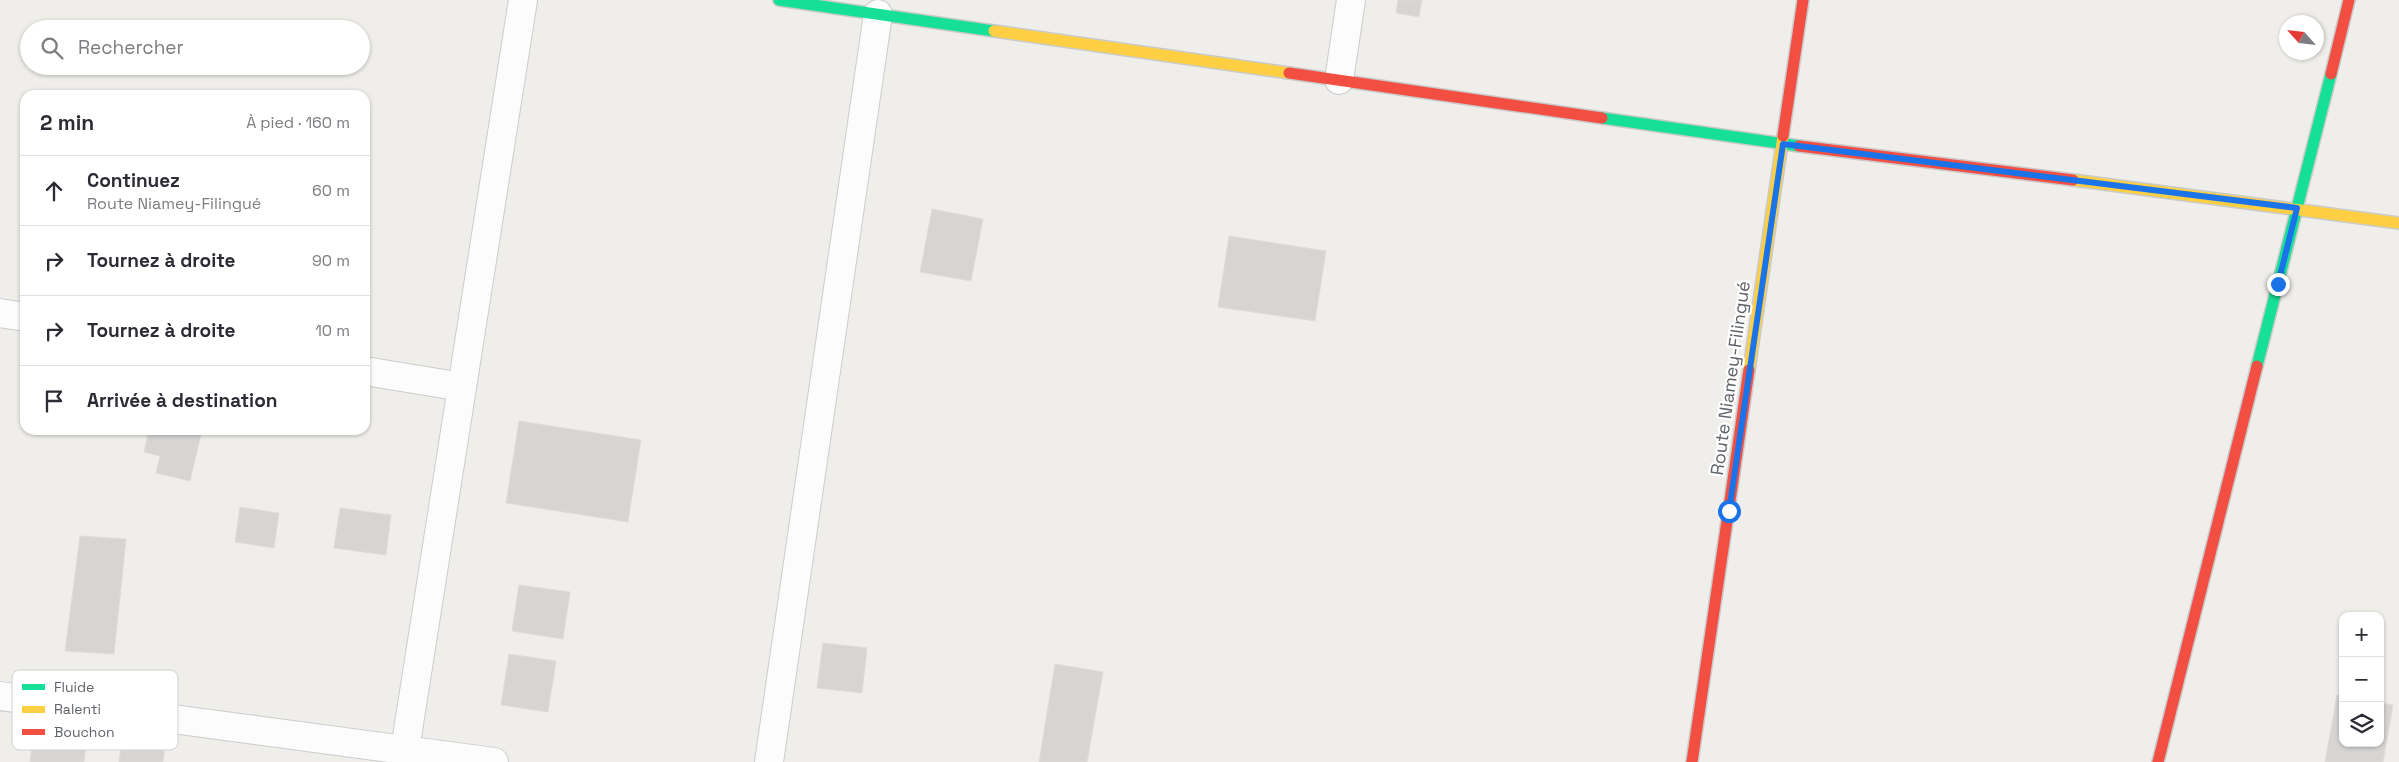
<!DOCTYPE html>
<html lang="fr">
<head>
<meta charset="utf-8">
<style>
  :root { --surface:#fff; --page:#f7f7f7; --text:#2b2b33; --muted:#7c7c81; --line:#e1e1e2 }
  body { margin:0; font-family:"Space Grotesk",sans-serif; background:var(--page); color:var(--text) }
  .controls { position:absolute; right:15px; bottom:15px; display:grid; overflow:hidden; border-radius:10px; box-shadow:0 1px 4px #0004 }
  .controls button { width:45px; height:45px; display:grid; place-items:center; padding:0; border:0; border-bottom:1px solid var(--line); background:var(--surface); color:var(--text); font:25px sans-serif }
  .compass { position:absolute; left:2279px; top:15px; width:45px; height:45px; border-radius:50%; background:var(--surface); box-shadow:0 1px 4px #0004; rotate:297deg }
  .stop { position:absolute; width:15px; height:15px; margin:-11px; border:4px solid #1a73e8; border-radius:50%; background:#fff }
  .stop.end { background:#1a73e8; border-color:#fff; box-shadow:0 1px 5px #0008 }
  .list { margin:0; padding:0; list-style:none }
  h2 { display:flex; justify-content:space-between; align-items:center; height:65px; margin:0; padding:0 20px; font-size:21px }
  h2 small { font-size:16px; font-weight:400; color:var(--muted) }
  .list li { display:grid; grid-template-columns:32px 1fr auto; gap:15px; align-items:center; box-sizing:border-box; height:70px; padding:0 20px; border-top:1px solid var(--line) }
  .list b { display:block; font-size:19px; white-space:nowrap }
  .list p { margin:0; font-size:16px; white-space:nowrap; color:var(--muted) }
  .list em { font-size:16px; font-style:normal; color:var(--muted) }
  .icon { flex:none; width:28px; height:28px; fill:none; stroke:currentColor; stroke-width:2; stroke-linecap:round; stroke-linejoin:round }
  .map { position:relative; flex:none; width:2399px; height:762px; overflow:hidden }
  .search { position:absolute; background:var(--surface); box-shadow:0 1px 4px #0004; left:20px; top:20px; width:350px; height:55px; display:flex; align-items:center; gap:12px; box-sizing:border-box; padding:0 18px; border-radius:28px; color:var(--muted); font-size:19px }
  .panel { position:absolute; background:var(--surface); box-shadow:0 1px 4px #0004; left:20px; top:90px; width:350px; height:345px; border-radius:15px }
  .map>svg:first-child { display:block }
  .building { fill:#d6d5d3; stroke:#deddd9 }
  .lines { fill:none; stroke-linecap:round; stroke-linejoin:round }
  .street-casing { stroke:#cbcccc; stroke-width:30 }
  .fast-casing { stroke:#cacacb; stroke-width:14 }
  .slow-casing { stroke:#cacacb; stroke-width:14 }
  .jam-casing { stroke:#cacacb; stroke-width:14 }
  .street { stroke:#fdfcfc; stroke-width:28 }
  .fast { stroke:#16e098; stroke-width:11 }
  .slow { stroke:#ffcf43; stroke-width:11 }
  .jam { stroke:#f24e42; stroke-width:11 }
  .route { stroke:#1a73e8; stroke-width:6 }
  .labels { text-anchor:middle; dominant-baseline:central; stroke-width:4.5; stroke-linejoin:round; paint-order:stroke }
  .street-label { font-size:18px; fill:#5f6368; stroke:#fff }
  .key { fill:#fff; stroke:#cfd0d2; stroke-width:1 }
  .key-label { font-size:14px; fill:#5f6368 }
</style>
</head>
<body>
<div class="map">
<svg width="2399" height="762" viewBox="0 0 2399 762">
  <rect width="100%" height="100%" fill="#efeeea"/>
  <!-- building -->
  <g class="building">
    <polygon points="1398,0 1422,0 1419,17 1396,13"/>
    <polygon points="932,209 983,219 971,281 920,272"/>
    <polygon points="1229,236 1326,251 1315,321 1218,307"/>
    <polygon points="519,421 641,440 628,522 506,503"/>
    <polygon points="149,430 202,430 190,481 156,473 160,456 144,452"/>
    <polygon points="240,507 279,513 274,548 235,542"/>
    <polygon points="340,508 391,515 386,555 334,548"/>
    <polygon points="80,536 126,539 114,654 65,651"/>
    <polygon points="519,585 570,592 563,639 512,631"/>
    <polygon points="823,643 867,648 862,693 817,688"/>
    <polygon points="509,654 556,661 548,712 501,705"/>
    <polygon points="1055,664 1103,672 1087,762 1039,762"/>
    <polygon points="2337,695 2343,696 2343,743 2380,743 2380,703 2393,705 2383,762 2325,762"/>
    <polygon points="34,728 87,735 84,762 30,762"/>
    <polygon points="122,741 165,745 163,762 119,762"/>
  </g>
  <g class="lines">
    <defs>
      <g id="street">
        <polyline points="1339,80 1351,0"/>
        <polyline points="0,313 25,317"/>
        <polyline points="365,371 462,387"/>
        <polyline points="0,696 494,762"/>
        <polyline points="403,762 523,0"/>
        <polyline points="769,762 878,14"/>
      </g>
      <g id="fast">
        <polyline points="779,0 994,31"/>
        <polyline points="1602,118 1799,146"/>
        <polyline points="2257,366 2331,74"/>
      </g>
      <g id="slow">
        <polyline points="994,31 1289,73"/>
        <polyline points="2073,180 2399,223"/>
        <polyline points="1749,370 1783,136"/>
      </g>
      <g id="jam">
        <polyline points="1289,73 1602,118"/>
        <polyline points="2331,74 2349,0"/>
        <polyline points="1783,136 1803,0"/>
        <polyline points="1799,146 2073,180"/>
        <polyline points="1692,762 1749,370"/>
        <polyline points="2158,762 2257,366"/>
      </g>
    </defs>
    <!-- street casing -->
    <use href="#street" class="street-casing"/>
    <!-- fast casing -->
    <use href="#fast" class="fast-casing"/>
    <!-- slow casing -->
    <use href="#slow" class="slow-casing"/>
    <!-- jam casing -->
    <use href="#jam" class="jam-casing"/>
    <!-- street -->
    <use href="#street" class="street"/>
    <!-- fast -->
    <use href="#fast" class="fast"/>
    <!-- slow -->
    <use href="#slow" class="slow"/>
    <!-- jam -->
    <use href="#jam" class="jam"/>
  </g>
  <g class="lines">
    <!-- route -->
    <polyline class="route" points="1729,511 1783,144 2297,208 2278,284"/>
  </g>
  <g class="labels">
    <!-- street labels -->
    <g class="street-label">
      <text transform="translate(1730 378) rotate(-82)">Route Niamey-Filingué</text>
    </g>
  </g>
  <!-- legend -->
  <rect x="12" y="670" width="166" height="80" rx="8" class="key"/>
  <rect x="22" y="684" width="23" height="6" fill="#16e098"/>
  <rect x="22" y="706" width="23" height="7" fill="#ffcf43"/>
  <rect x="22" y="729" width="23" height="6" fill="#f24e42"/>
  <g class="key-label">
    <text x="54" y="692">Fluide</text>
    <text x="54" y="714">Ralenti</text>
    <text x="54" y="737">Bouchon</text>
  </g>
</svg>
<div class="controls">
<button>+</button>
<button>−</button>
<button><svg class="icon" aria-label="layers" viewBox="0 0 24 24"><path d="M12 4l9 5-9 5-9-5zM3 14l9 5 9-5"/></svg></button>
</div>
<svg class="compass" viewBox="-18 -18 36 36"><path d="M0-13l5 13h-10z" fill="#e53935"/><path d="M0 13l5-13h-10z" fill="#7c7c81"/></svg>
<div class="stop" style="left:1729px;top:511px"></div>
<div class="stop end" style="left:2278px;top:284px"></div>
<div class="search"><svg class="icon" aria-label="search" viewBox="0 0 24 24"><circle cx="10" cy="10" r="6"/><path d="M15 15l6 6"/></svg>Rechercher</div>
<section class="panel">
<h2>2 min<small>À pied · 160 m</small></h2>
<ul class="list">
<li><svg class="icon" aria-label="ahead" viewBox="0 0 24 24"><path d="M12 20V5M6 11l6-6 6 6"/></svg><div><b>Continuez</b><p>Route Niamey-Filingué</p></div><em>60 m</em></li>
<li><svg class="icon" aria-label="right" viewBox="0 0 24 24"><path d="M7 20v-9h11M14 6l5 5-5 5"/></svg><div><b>Tournez à droite</b></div><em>90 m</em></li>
<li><svg class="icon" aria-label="right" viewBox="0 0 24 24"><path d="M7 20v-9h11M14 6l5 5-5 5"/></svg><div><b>Tournez à droite</b></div><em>10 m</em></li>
<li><svg class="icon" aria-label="arrive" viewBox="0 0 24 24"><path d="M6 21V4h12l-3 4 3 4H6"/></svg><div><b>Arrivée à destination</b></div></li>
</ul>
</section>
</div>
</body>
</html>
